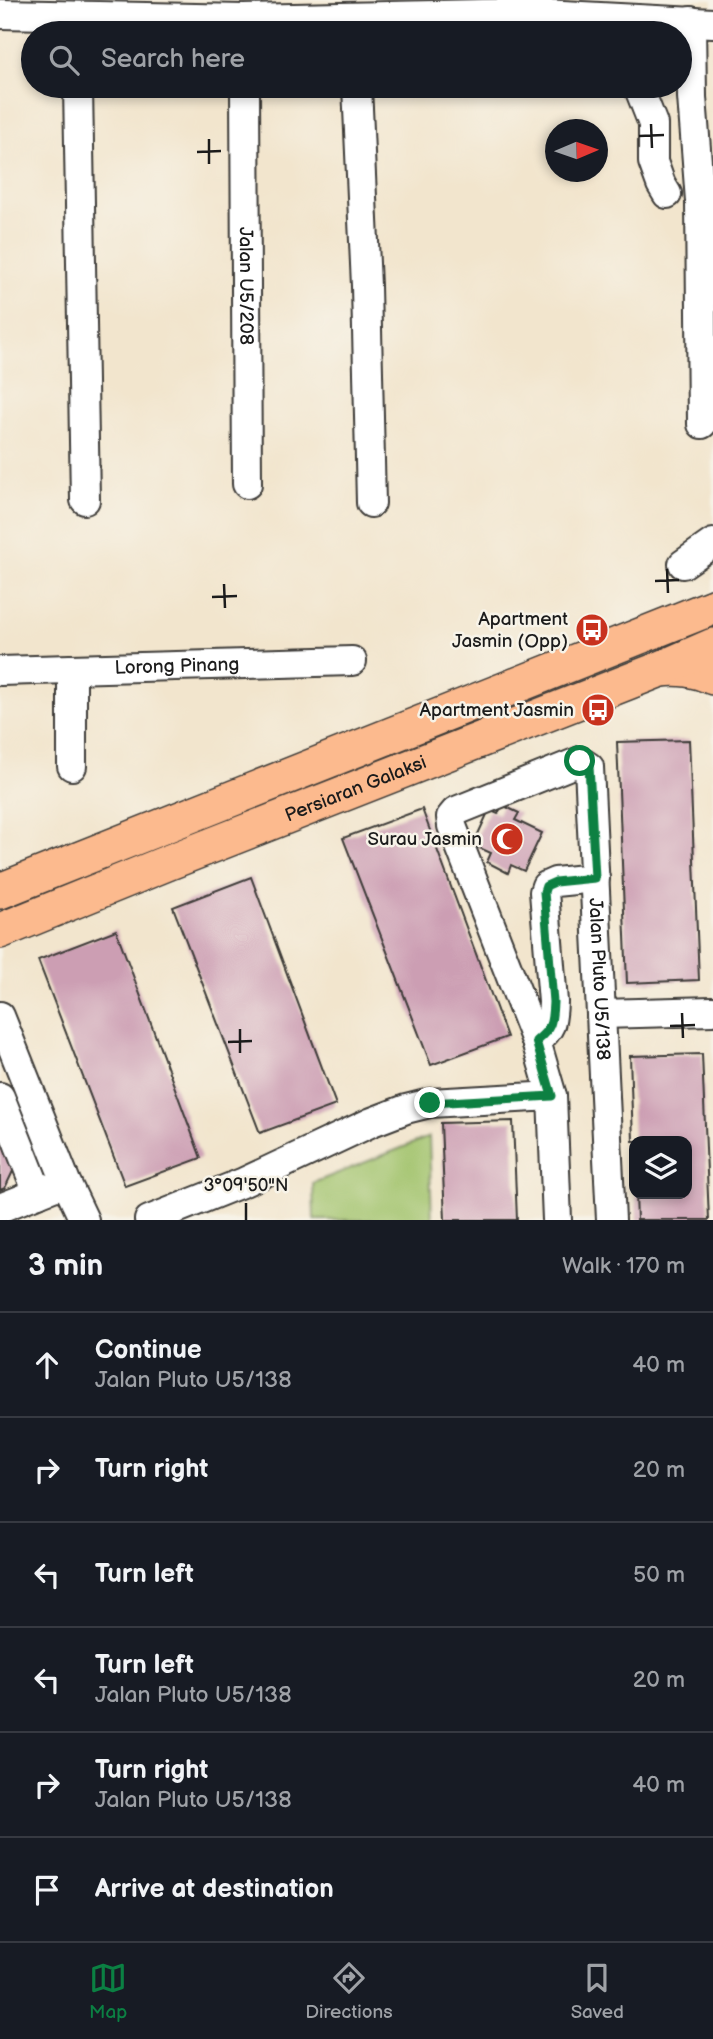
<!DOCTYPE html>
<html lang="en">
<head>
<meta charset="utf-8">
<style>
  :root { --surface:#171b24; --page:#20242c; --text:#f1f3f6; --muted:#9ea1a6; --line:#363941; --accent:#0b8043 }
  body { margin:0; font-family:"Balsamiq Sans",sans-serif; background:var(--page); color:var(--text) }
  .controls { position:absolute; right:21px; bottom:21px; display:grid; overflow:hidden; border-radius:14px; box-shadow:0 4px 10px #0003 }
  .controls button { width:63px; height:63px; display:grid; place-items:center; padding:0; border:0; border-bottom:2px solid var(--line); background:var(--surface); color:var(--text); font:35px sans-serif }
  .compass { position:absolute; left:545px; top:119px; width:63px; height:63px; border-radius:50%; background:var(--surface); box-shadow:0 4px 10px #0003; rotate:88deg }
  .stop { position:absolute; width:21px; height:21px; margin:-16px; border:5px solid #0b8043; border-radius:50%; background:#fff }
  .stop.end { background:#0b8043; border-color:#fff; box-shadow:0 2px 7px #0008 }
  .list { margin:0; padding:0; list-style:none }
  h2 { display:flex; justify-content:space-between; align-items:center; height:91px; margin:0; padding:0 28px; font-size:30px }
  h2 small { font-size:23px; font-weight:400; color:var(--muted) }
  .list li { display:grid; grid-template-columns:46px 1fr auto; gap:21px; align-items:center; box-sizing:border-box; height:105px; padding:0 28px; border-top:2px solid var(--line) }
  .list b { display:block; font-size:26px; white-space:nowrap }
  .list p { margin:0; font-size:23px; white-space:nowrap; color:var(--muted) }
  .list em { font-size:23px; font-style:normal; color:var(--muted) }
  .icon { flex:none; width:38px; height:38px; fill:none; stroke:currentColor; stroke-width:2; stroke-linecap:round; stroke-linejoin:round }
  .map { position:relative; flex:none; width:713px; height:1220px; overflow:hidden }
  .search { position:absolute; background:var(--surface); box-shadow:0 4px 10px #0003; left:21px; right:21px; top:21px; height:77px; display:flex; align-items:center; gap:18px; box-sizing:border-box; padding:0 24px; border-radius:38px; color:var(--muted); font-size:26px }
  .sheet { height:721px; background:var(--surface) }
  nav { display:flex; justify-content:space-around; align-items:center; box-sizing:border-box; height:98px; border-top:2px solid var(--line); background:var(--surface); font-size:19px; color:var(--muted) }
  nav a { display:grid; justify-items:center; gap:4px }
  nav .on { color:var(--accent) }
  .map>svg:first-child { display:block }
  .green { fill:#a0c26b; stroke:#5e6f44; stroke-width:2 }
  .building { fill:#cc9eb3 }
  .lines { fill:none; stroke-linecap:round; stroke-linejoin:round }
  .minor-casing { stroke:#3c3a37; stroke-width:32 }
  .major-casing { stroke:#3c3a37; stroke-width:38 }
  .minor { stroke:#fff; stroke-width:28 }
  .major { stroke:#fcba8e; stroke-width:35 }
  .route { stroke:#0b8043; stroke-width:9 }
  .ticks { fill:none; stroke:#1c1c1c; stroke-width:2.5 }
  .labels { text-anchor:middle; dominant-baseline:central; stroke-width:5; stroke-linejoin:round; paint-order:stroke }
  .street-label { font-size:19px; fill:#1c1c1c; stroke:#f7f3e8 }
  .poi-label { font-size:19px; fill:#1c1c1c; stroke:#f7f3e8; text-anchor:end }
  .ticks-label { font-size:18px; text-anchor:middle; fill:#1c1c1c; stroke:#f7f3e8; stroke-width:5; stroke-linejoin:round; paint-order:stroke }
</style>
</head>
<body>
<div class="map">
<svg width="713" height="1220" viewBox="0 0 713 1220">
  <rect width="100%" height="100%" fill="#f7f3e8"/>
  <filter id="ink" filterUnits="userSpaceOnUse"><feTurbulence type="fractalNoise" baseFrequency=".0143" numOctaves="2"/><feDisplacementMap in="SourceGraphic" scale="14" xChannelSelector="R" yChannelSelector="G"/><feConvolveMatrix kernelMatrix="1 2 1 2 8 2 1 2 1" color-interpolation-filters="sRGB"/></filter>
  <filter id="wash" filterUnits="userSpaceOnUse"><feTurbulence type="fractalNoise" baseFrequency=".00686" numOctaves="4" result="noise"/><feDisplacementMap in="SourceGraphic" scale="28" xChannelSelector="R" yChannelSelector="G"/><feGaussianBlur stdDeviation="1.57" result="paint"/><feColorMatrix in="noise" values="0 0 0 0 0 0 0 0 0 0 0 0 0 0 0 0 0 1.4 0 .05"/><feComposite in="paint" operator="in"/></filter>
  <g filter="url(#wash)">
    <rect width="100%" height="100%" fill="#f2e5cd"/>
    <!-- green -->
    <polygon class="green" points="429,1137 432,1220 314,1220 313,1183"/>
    <g id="blocks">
      <!-- building -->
      <g class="building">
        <polygon points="689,740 699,980 627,983 617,742"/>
        <polygon points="502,805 519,813 515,820 542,833 524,871 511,865 508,873 487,862 491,853 473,845 489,810 498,814"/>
        <polygon points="422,809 507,1037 431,1065 343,838"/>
        <polygon points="251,877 336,1105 260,1133 173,907"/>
        <polygon points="116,930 201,1158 125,1186 38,960"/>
        <polygon points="702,1054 709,1220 637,1220 636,1194 687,1194 687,1141 633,1141 630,1056"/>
        <polygon points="513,1121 517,1220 445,1220 441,1123"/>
        <polygon points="0,1132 14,1169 5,1188 0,1190"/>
      </g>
    </g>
  </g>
  <g filter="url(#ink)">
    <use href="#blocks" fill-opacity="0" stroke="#3c3a37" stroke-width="2"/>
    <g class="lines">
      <defs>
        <g id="minor">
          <polyline points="0,14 244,19 525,13 713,23"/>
          <polyline points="691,21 692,97 700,201 702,424"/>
          <polyline points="78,86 85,500"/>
          <path id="s1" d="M245,86L247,484"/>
          <polyline points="357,86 366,286 371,503"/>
          <polyline points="638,86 653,124 653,162 661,184 667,194"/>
          <polyline points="683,564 713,543"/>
          <polyline points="72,669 72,766"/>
          <path id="s2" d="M0,671L352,661"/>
          <polyline points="601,1014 713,1011"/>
          <polyline points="0,1016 66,1182 84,1220"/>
          <path d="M536,1041C552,1028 552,1023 553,1002L544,892L546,886L555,882L595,878"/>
          <polyline points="0,1097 38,1193"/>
          <polyline points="0,1208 53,1187"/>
          <polyline points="149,1220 244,1182 372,1122 406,1109 430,1103 552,1096"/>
          <path id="s3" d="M557,1220L552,1096L536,1041L452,826L451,817L456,811L580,761L589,767L611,1220"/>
        </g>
        <g id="major">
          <path d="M661,669C680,667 695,669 713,677"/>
          <polyline points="0,891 713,607"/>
          <path id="s4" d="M0,931L167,863L658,670L713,646"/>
        </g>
      </defs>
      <!-- minor casing -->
      <use href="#minor" class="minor-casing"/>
      <!-- major casing -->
      <use href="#major" class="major-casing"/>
      <!-- minor -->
      <use href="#minor" class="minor"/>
      <!-- major -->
      <use href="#major" class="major"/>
    </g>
  </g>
  <g class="lines" filter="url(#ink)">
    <!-- route -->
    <path class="route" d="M430,1103L552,1096L536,1041C552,1028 552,1023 553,1002L544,892L546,886L555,882L595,878L589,766L580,761"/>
  </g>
  <!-- ticks -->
  <path class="ticks" d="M651,124L652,148M639,136L664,135M209,139V164M197,152L221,151M667,569L668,593M655,581L679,580M224,584L225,608M212,597L237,596M682,1013L683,1038M670,1026L695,1025M240,1029V1053M228,1042L252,1041M246,1203V1220"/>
  <!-- icons -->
  <defs>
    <symbol id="bus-disc" viewBox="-11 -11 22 22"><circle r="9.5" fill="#c8321e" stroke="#f7f3e8"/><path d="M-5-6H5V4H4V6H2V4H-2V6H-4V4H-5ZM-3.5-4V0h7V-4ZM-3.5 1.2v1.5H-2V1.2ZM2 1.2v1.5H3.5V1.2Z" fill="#fff"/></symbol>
    <symbol id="mosque-disc" viewBox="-11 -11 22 22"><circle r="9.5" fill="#c8321e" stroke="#f7f3e8"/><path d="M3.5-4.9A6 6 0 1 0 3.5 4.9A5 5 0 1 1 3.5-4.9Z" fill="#fff"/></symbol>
  </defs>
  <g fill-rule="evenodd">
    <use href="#bus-disc" x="573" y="611" width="38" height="38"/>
    <use href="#bus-disc" x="579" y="691" width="38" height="38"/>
    <use href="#mosque-disc" x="488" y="820" width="38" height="38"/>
  </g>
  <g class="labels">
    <!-- street labels -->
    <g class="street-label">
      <text stroke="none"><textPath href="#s1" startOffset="200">Jalan U5/208</textPath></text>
      <text stroke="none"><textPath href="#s2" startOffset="177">Lorong Pinang</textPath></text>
      <text stroke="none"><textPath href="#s4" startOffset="383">Persiaran Galaksi</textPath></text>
      <text stroke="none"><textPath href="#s3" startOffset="786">Jalan Pluto U5/138</textPath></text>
    </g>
    <!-- poi labels -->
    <g class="poi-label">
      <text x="568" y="619">Apartment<tspan x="568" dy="22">Jasmin (Opp)</tspan></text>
      <text x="574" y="710">Apartment Jasmin</text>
      <text x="482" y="839">Surau Jasmin</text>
    </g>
  </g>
  <g class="ticks-label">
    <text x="246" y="1191">3°09'50"N</text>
  </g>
</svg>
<div class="controls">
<button><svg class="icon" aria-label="layers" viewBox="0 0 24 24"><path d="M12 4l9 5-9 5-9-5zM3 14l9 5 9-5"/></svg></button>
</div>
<svg class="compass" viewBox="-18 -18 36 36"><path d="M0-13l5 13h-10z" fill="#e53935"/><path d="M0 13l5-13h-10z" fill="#9ea1a6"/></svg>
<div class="stop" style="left:580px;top:761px"></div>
<div class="stop end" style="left:430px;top:1103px"></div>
<div class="search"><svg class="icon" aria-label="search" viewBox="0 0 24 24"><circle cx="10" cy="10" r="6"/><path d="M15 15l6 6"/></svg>Search here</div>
</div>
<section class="sheet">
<h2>3 min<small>Walk · 170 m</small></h2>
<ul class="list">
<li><svg class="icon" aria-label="ahead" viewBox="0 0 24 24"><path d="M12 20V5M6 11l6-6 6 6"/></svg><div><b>Continue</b><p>Jalan Pluto U5/138</p></div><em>40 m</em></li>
<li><svg class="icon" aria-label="right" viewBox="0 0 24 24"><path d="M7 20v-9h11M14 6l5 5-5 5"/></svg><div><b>Turn right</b></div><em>20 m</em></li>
<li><svg class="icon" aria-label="left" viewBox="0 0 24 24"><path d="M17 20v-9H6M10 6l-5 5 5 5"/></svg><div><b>Turn left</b></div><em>50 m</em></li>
<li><svg class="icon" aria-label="left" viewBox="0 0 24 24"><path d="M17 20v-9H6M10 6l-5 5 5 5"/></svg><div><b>Turn left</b><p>Jalan Pluto U5/138</p></div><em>20 m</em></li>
<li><svg class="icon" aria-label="right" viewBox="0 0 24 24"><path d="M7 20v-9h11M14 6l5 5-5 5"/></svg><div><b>Turn right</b><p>Jalan Pluto U5/138</p></div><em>40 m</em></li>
<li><svg class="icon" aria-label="arrive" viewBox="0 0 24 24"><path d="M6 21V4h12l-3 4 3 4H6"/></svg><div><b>Arrive at destination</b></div></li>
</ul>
</section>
<nav>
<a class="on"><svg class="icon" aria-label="map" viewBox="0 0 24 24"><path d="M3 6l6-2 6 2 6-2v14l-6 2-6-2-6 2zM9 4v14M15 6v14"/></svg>Map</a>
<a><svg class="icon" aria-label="directions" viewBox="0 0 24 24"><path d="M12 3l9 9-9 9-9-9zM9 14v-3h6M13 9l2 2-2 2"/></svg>Directions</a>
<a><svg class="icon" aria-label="saved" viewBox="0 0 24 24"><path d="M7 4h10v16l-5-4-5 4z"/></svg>Saved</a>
</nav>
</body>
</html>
